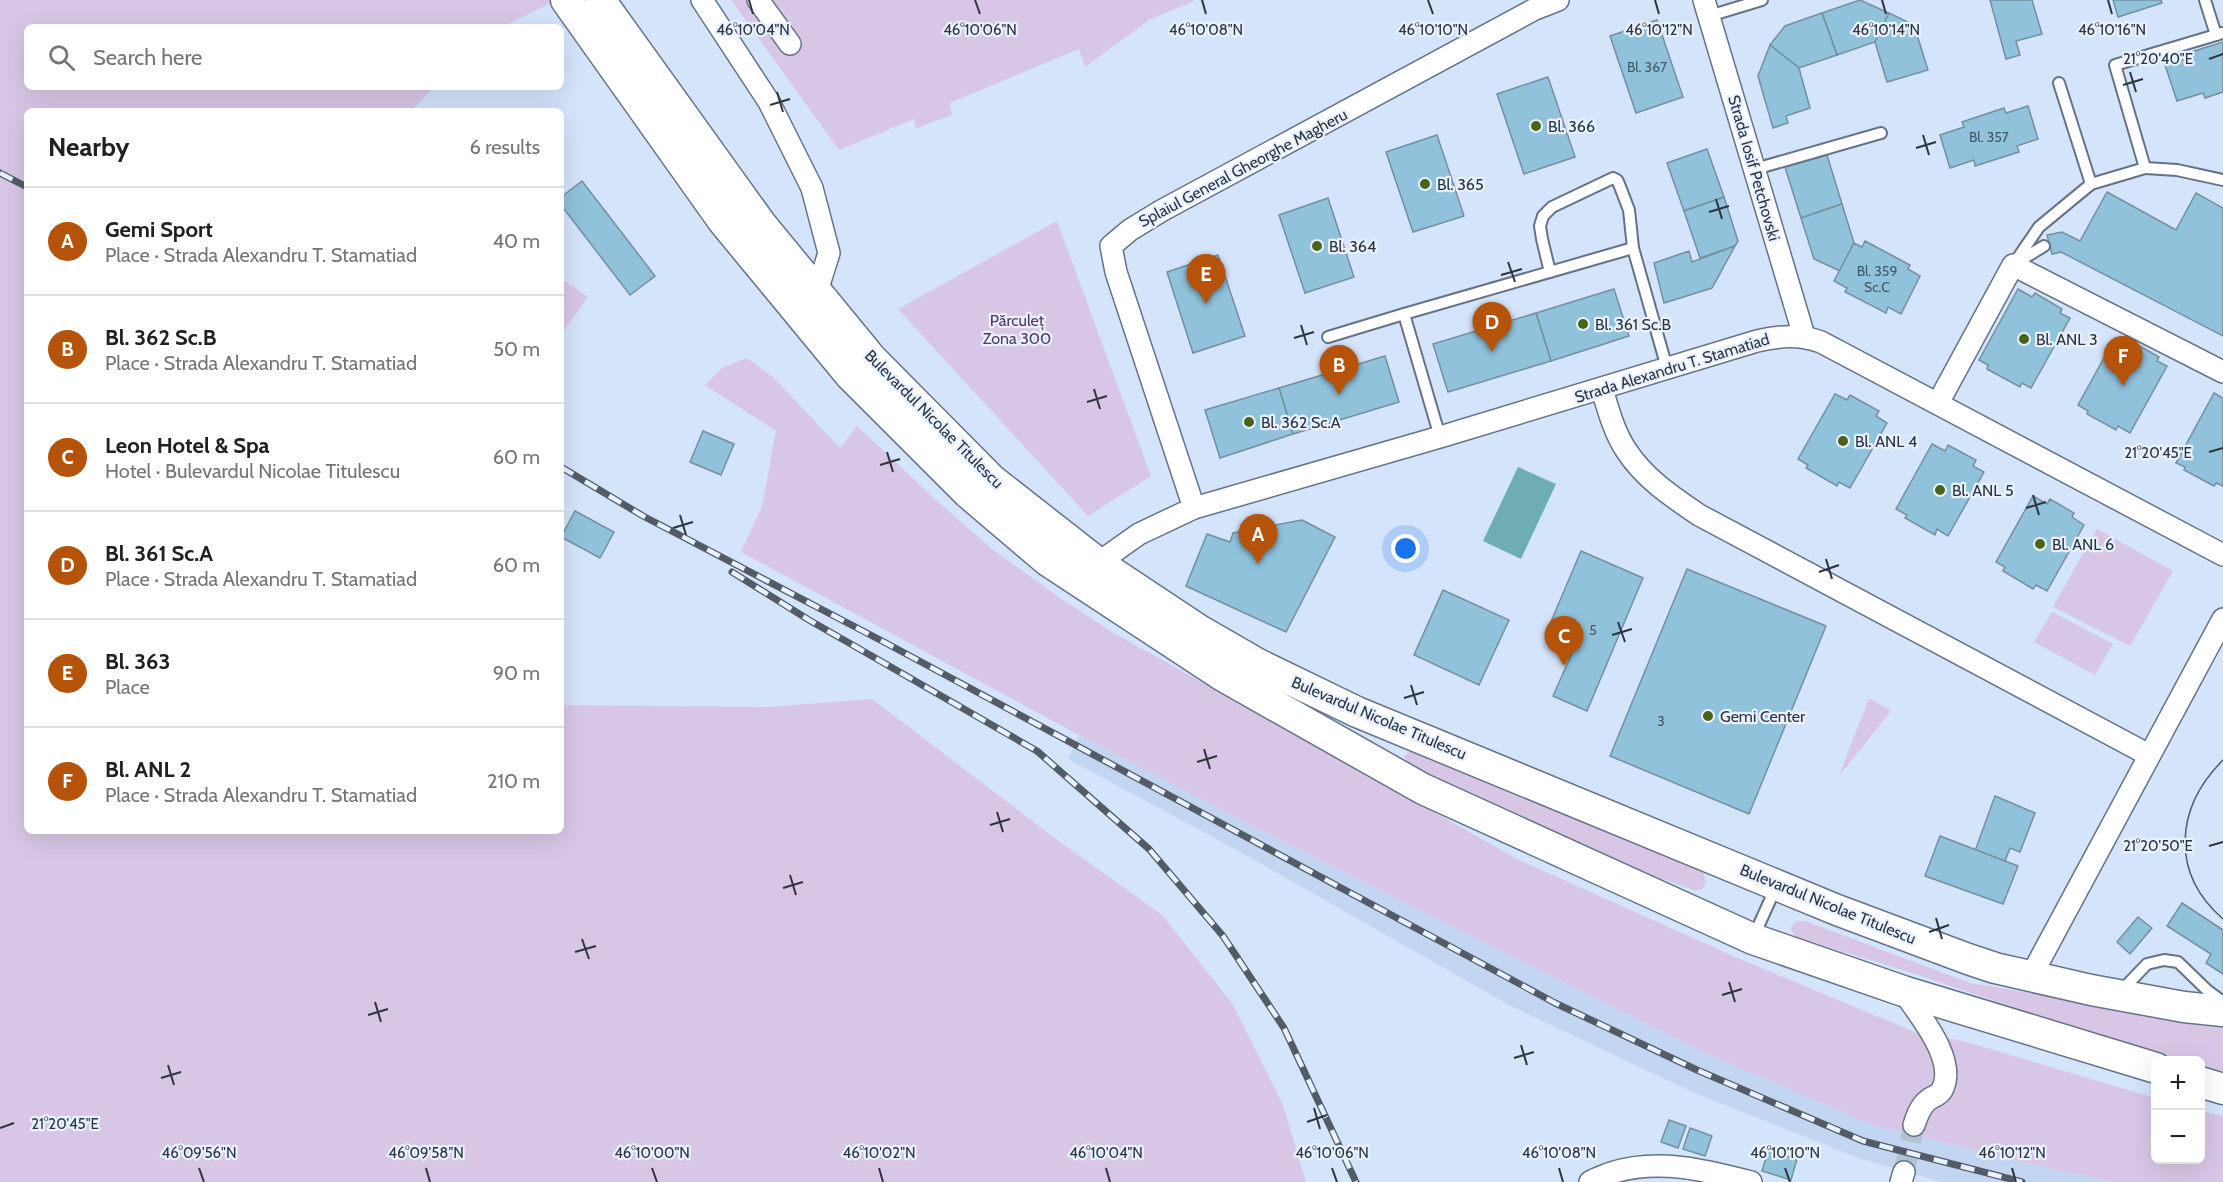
<!DOCTYPE html>
<html lang="en">
<head>
<meta charset="utf-8">
<style>
  :root { --surface:#fff; --page:#f6f6f6; --text:#202124; --muted:#757577; --line:#e0e0e0; --accent:#b45309 }
  body { margin:0; font-family:Cabin,sans-serif; background:var(--page); color:var(--text) }
  .controls { position:absolute; right:18px; bottom:18px; display:grid; overflow:hidden; border-radius:9px; box-shadow:0 6px 24px #0002 }
  .controls button { width:54px; height:54px; display:grid; place-items:center; padding:0; border:0; border-bottom:2px solid var(--line); background:var(--surface); color:var(--text); font:30px sans-serif }
  .you { position:absolute; left:1406px; top:549px; width:21px; height:21px; margin:-15px; border:4px solid #fff; border-radius:50%; background:#1a73e8; box-shadow:0 0 0 9px #1a73e833 }
  .badge { display:grid; place-items:center; width:39px; height:39px; border-radius:50%; background:var(--accent); color:#fff; font-size:20px; font-weight:700 }
  .pin { position:absolute; translate:-50% -50px; filter:drop-shadow(0 2px 3px #0008) }
  .pin::after { content:''; position:absolute; top:32px; width:21px; height:18px; background:inherit; clip-path:polygon(0 0,100% 0,50% 100%) }
  .list { margin:0; padding:0; list-style:none }
  h2 { display:flex; justify-content:space-between; align-items:center; height:78px; margin:0; padding:0 24px; font-size:26px }
  h2 small { font-size:20px; font-weight:400; color:var(--muted) }
  .list li { display:grid; grid-template-columns:39px 1fr auto; gap:18px; align-items:center; box-sizing:border-box; height:108px; padding:0 24px; border-top:2px solid var(--line) }
  .list b { display:block; font-size:22px; white-space:nowrap }
  .list p { margin:0; font-size:20px; white-space:nowrap; color:var(--muted) }
  .list em { font-size:20px; font-style:normal; color:var(--muted) }
  .icon { flex:none; width:33px; height:33px; fill:none; stroke:currentColor; stroke-width:2; stroke-linecap:round; stroke-linejoin:round }
  .map { position:relative; flex:none; width:2223px; height:1182px; overflow:hidden }
  .search { position:absolute; background:var(--surface); box-shadow:0 6px 24px #0002; left:24px; top:24px; width:540px; height:66px; display:flex; align-items:center; gap:15px; box-sizing:border-box; padding:0 21px; border-radius:9px; color:var(--muted); font-size:22px }
  .panel { position:absolute; background:var(--surface); box-shadow:0 6px 24px #0002; left:24px; top:108px; width:540px; height:726px; border-radius:9px }
  .map>svg:first-child { display:block }
  .built { fill:#c2d5f1 }
  .green { fill:#d8c6e6 }
  .water { fill:#6fadb4 }
  .building { fill:#90c2dc; stroke:#758f9c; stroke-width:1.5 }
  .lines { fill:none; stroke-linecap:round; stroke-linejoin:round }
  .minor-tunnel { stroke:#b3c1d5; stroke-width:21; stroke-dasharray:21 10; stroke-linecap:butt }
  .service-casing { stroke:#657387; stroke-width:14 }
  .minor-casing { stroke:#657387; stroke-width:24 }
  .secondary-casing { stroke:#657387; stroke-width:33 }
  .service { stroke:#fff; stroke-width:10 }
  .minor { stroke:#fff; stroke-width:21 }
  .secondary { stroke:#fff; stroke-width:30 }
  .tram { stroke:#535b67; stroke-width:1.5 }
  .rail-casing { stroke:#535b67; stroke-width:7 }
  .rail { stroke:#e7f1ff; stroke-width:4.5; stroke-dasharray:14; stroke-linecap:butt }
  .ticks { fill:none; stroke:#2e343d; stroke-width:2 }
  .poi-dot { fill:#4a6415; stroke:#e7f1ff; stroke-width:2 }
  .labels { text-anchor:middle; dominant-baseline:central; stroke-width:4.5; stroke-linejoin:round; paint-order:stroke }
  .number-label { font-size:14px; fill:#465865 }
  .poi-label { font-size:16px; fill:#2e343d; stroke:#e7f1ff; text-anchor:start }
  .street-label { font-size:16px; fill:#2e343d; stroke:#e7f1ff }
  .park-label { font-size:16px; fill:#56366c; stroke:#e7f1ff }
  .ticks-label { font-size:15px; text-anchor:middle; fill:#2e343d; stroke:#e7f1ff; stroke-width:4.5; stroke-linejoin:round; paint-order:stroke }
</style>
</head>
<body>
<div class="map">
<svg width="2223" height="1182" viewBox="0 0 2223 1182">
  <rect width="100%" height="100%" fill="#d4e4fb"/>
  <!-- built -->
  <polygon class="built" points="1079,735 1250,825 1705,1053 1870,1124 2043,1167 2116,1182 1941,1182 1859,1158 1690,1091 1511,1006 1235,849 1068,759"/>
  <!-- green -->
  <g class="green">
    <polygon points="0,0 557,0 502,27 27,27 27,87 434,87 411,111 27,111 27,831 561,831 561,705 769,707 872,699 1060,842 1162,915 1232,1003 1283,1105 1306,1182 0,1182"/>
    <polygon points="731,0 1196,0 1149,20 1085,67 1079,49 950,103 952,115 916,128 914,119 839,150"/>
    <polygon points="1057,221 1151,476 1088,516 898,309"/>
    <polygon points="565,281 588,297 561,335 561,286"/>
    <polygon points="747,358 774,378 840,448 857,426 936,500 992,549 1060,598 1112,632 1521,861 1740,959 1917,1033 1963,1041 2155,1098 2156,1160 2200,1160 2201,1111 2223,1116 2223,1182 2116,1182 2043,1167 1870,1124 1705,1053 1250,825 1079,735 741,552 762,507 776,431 705,385 722,368"/>
    <polygon points="2097,529 2173,571 2130,646 2053,607"/>
    <polygon points="2052,612 2113,644 2095,675 2034,642"/>
    <polygon points="1869,698 1891,711 1839,776"/>
    <polygon points="1413,749 1703,870 1706,883 1703,888 1696,891 1659,878 1513,812 1461,793 1407,766 1404,756"/>
    <polygon points="1797,921 1805,921 1970,983 2223,1025 2223,1075 2201,1068 2200,1060 2174,1060 2149,1053 1918,975 1796,937 1790,928"/>
  </g>
  <!-- water -->
  <polygon class="water" points="1518,467 1556,484 1521,559 1483,541"/>
  <!-- building -->
  <g class="building">
    <polygon points="1860,0 1889,13 1875,42 1837,55 1822,13"/>
    <polygon points="1990,0 2032,0 2042,34 2016,41 2020,55 2006,59"/>
    <polygon points="2113,0 2161,0 2162,3 2118,17"/>
    <polygon points="1822,13 1837,55 1799,68 1770,45 1785,26"/>
    <polygon points="1889,13 1914,25 1928,70 1887,82 1875,42"/>
    <polygon points="1657,20 1683,97 1636,113 1610,36"/>
    <polygon points="2223,42 2223,92 2205,98 2203,93 2177,101 2165,65 2193,57 2191,52"/>
    <polygon points="1770,45 1799,68 1810,108 1786,116 1788,123 1773,128 1758,76"/>
    <polygon points="1548,77 1575,157 1524,174 1497,94"/>
    <polygon points="2028,106 2038,139 2017,146 2019,152 1975,166 1974,160 1950,168 1940,135 1964,127 1962,122 2004,108 2006,113"/>
    <polygon points="1437,135 1464,216 1413,232 1386,152"/>
    <polygon points="1707,149 1724,197 1684,211 1667,163"/>
    <polygon points="1827,155 1842,204 1801,218 1785,167"/>
    <polygon points="582,181 655,276 630,295 561,205 561,197"/>
    <polygon points="2107,192 2176,230 2196,193 2223,208 2223,336 2061,252 2052,254 2047,235 2062,232 2080,241"/>
    <polygon points="1724,197 1738,241 1735,246 1700,258 1684,211"/>
    <polygon points="1328,198 1354,277 1305,293 1279,215"/>
    <polygon points="1842,204 1854,243 1840,271 1814,259 1801,218"/>
    <polygon points="1865,241 1910,265 1908,269 1920,276 1901,314 1888,307 1886,313 1845,292 1847,288 1834,281 1854,243 1862,247"/>
    <polygon points="1735,246 1712,288 1664,303 1654,263 1689,251 1692,262"/>
    <polygon points="1218,255 1245,336 1193,353 1167,272"/>
    <polygon points="1614,289 1629,336 1551,361 1536,313"/>
    <polygon points="2018,289 2032,297 2035,293 2062,309 2060,313 2070,318 2031,388 2022,383 2020,387 1987,369 1988,365 1979,360"/>
    <polygon points="1536,313 1551,361 1448,392 1433,344"/>
    <polygon points="2115,338 2128,346 2131,341 2159,357 2157,361 2167,366 2130,433 2118,426 2116,430 2087,414 2088,411 2078,405"/>
    <polygon points="1385,356 1399,402 1293,434 1279,388"/>
    <polygon points="1279,388 1293,434 1220,458 1205,410"/>
    <polygon points="2214,393 2223,398 2223,486 2216,483 2214,486 2184,470 2185,467 2176,463"/>
    <polygon points="1835,394 1847,400 1850,395 1879,411 1876,416 1887,423 1850,488 1839,482 1837,486 1806,468 1808,465 1798,459"/>
    <polygon points="703,431 734,444 721,475 690,462"/>
    <polygon points="1932,444 1945,451 1948,445 1976,460 1973,466 1984,472 1948,536 1937,529 1935,535 1905,518 1907,515 1896,509"/>
    <polygon points="2033,496 2047,504 2050,499 2074,513 2072,517 2084,525 2047,591 2036,585 2033,589 2003,571 2005,567 1996,562"/>
    <polygon points="575,511 614,532 600,558 561,537"/>
    <polygon points="1302,520 1335,537 1286,632 1186,586 1207,534 1230,542 1233,533"/>
    <polygon points="1581,551 1643,578 1587,711 1553,696 1579,637 1550,624"/>
    <polygon points="1687,569 1826,626 1749,814 1610,756"/>
    <polygon points="1443,590 1509,620 1479,685 1414,655"/>
    <polygon points="1995,796 2035,813 2020,852 2010,848 2005,861 1975,851"/>
    <polygon points="1940,836 2018,866 2003,904 1925,876"/>
    <polygon points="2182,903 2223,930 2223,974 2206,963 2211,954 2167,926"/>
    <polygon points="2138,917 2152,928 2130,954 2117,942"/>
    <polygon points="1669,1120 1686,1126 1678,1148 1661,1142"/>
    <polygon points="1690,1128 1712,1136 1705,1156 1683,1149"/>
    <polygon points="1768,1151 1797,1159 1791,1180 1762,1171"/>
  </g>
  <g class="lines">
    <!-- minor-tunnel -->
    <polyline class="minor-tunnel" points="1904,1172 1914,1125"/>
    <defs>
      <g id="service">
        <polyline points="2205,0 2216,35 2222,33"/>
        <polyline points="1709,16 1762,0"/>
        <polyline points="2145,168 2177,170 2223,180"/>
        <polyline points="1755,169 1881,133"/>
        <polyline points="2091,184 2145,168 2115,65 2216,35"/>
        <polyline points="2016,263 2044,246"/>
        <polyline points="2013,265 2039,227 2091,184 2059,83"/>
        <polyline points="1550,272 1542,239 1540,226 1543,216 1552,207 1613,178 1617,180 1619,184 1629,210 1633,248"/>
        <polyline points="1328,337 1404,314"/>
        <polyline points="1440,437 1404,314 1633,248 1667,368"/>
        <polyline points="1753,938 1776,887"/>
        <polyline points="2122,990 2147,964 2164,960 2178,962 2208,991 2223,1002"/>
      </g>
      <g id="minor">
        <polyline points="702,0 769,102 812,188 829,253 817,291"/>
        <polyline points="758,0 790,44"/>
        <polyline points="1704,0 1804,336"/>
        <path d="M1602,389C1608,409 1614,432 1626,450C1644,478 1671,496 1699,515L2149,755"/>
        <polyline points="1938,403 2013,265 2223,372"/>
        <polyline points="1194,508 1116,272 1111,246 1130,230 1161,211 1535,9 1558,0"/>
        <path d="M1098,563L1139,534L1194,508L1440,437L1757,341C1780,336 1798,334 1821,342L2223,555"/>
        <polyline points="2031,976 2223,619"/>
        <path d="M1903,991C1919,1015 1958,1060 1942,1090C1939,1096 1932,1096 1927,1101C1920,1107 1917,1116 1914,1125"/>
        <path d="M1590,1182C1596,1178 1604,1176 1611,1173C1658,1158 1705,1170 1751,1182"/>
        <polyline points="1901,1182 1904,1172"/>
      </g>
      <g id="secondary">
        <polyline points="566,0 723,221 850,375 968,493 1048,561 1223,676 1423,789 1753,939 1903,991 2156,1068"/>
        <polyline points="600,0 761,224 871,358 992,480 1098,563 1199,630 1258,664 1357,712 1837,910 1968,959 1995,968 2091,990 2184,1007 2223,1011"/>
        <polyline points="2200,1082 2223,1089"/>
      </g>
    </defs>
    <!-- service casing -->
    <use href="#service" class="service-casing"/>
    <!-- minor casing -->
    <use href="#minor" class="minor-casing"/>
    <!-- secondary casing -->
    <use href="#secondary" class="secondary-casing"/>
    <!-- service -->
    <use href="#service" class="service"/>
    <!-- minor -->
    <use href="#minor" class="minor"/>
    <!-- secondary -->
    <use href="#secondary" class="secondary"/>
    <!-- tram -->
    <path class="tram" d="M2223,760C2175,808 2170,873 2223,919"/>
    <defs>
      <g id="rail">
        <polyline points="0,173 27,187"/>
        <polyline points="561,467 643,516 884,642 1555,1003 1697,1070 1863,1141 2022,1182"/>
        <polyline points="732,572 809,620 1037,751 1149,849 1223,936 1284,1028 1356,1182"/>
      </g>
    </defs>
    <!-- rail casing -->
    <use href="#rail" class="rail-casing"/>
    <!-- rail -->
    <use href="#rail" class="rail"/>
  </g>
  <!-- ticks -->
  <path class="ticks" d="M749,0L753,14M975,0L980,14M1202,0L1206,14M1428,0L1433,14M1655,0L1659,14M1882,0L1886,14M2108,0L2112,14M2209,59L2223,54M2130,72L2136,92M2123,85L2143,79M777,92L783,112M770,105L790,99M1923,135L1929,155M1916,148L1936,142M1716,199L1722,219M1709,212L1729,206M1508,262L1515,282M1501,275L1522,269M1301,325L1307,345M1294,338L1314,332M1094,389L1100,409M1087,402L1107,396M887,452L893,472M2209,452L2223,448M880,465L900,459M2033,495L2039,515M2026,508L2046,502M680,515L686,535M673,528L693,522M1826,559L1832,579M1819,572L1839,565M1618,622L1625,642M1612,635L1632,629M1411,685L1417,705M1404,698L1424,692M1204,749L1210,769M1197,762L1217,756M997,812L1003,832M990,825L1010,819M2209,846L2223,842M790,875L796,895M783,888L803,882M1936,918L1942,939M1929,932L1949,925M582,939L589,959M575,952L596,946M1729,982L1735,1002M1722,995L1742,989M375,1002L381,1022M368,1015L388,1009M1521,1045L1527,1065M1514,1058L1534,1052M168,1065L174,1085M161,1078L181,1072M1314,1108L1320,1129M1307,1122L1327,1115M0,1128L14,1123M199,1168L204,1182M426,1168L430,1182M652,1168L657,1182M879,1168L883,1182M1106,1168L1110,1182M1332,1168L1337,1182M1559,1168L1563,1182M1785,1168L1790,1182M2012,1168L2016,1182"/>
  <!-- markers -->
  <g class="poi-dot">
    <circle cx="1536" cy="126" r="6"/>
    <circle cx="1425" cy="184" r="6"/>
    <circle cx="1317" cy="246" r="6"/>
    <circle cx="1583" cy="324" r="6"/>
    <circle cx="2024" cy="339" r="6"/>
    <circle cx="1249" cy="422" r="6"/>
    <circle cx="1843" cy="441" r="6"/>
    <circle cx="1940" cy="490" r="6"/>
    <circle cx="2040" cy="544" r="6"/>
    <circle cx="1708" cy="716" r="6"/>
  </g>
  <g class="labels">
    <!-- number labels -->
    <g class="number-label">
      <text x="1647" y="67">Bl. 367</text>
      <text x="1989" y="137">Bl. 357</text>
      <text x="1877" y="271">Bl. 359<tspan x="1877" dy="16">Sc.C</tspan></text>
      <text x="1593" y="630">5</text>
      <text x="1661" y="721">3</text>
    </g>
    <!-- poi labels -->
    <g class="poi-label">
      <text x="1548" y="126">Bl. 366</text>
      <text x="1437" y="184">Bl. 365</text>
      <text x="1329" y="246">Bl. 364</text>
      <text x="1595" y="324">Bl. 361 Sc.B</text>
      <text x="2036" y="339">Bl. ANL 3</text>
      <text x="1261" y="422">Bl. 362 Sc.A</text>
      <text x="1855" y="441">Bl. ANL 4</text>
      <text x="1952" y="490">Bl. ANL 5</text>
      <text x="2052" y="544">Bl. ANL 6</text>
      <text x="1720" y="716">Gemi Center</text>
    </g>
    <!-- street labels -->
    <g class="street-label">
      <text transform="translate(1243 168) rotate(-28)">Splaiul General Gheorghe Magheru</text>
      <text transform="translate(1754 168) rotate(74)">Strada Iosif Petchovski</text>
      <text transform="translate(1672 368) rotate(-17)">Strada Alexandru T. Stamatiad</text>
      <text transform="translate(934 419) rotate(45)">Bulevardul Nicolae Titulescu</text>
      <text transform="translate(1379 718) rotate(23)">Bulevardul Nicolae Titulescu</text>
      <text transform="translate(1828 904) rotate(22)">Bulevardul Nicolae Titulescu</text>
    </g>
    <!-- park labels -->
    <g class="park-label">
      <text x="1017" y="320">Părculeț<tspan x="1017" dy="18">Zona 300</tspan></text>
    </g>
  </g>
  <g class="ticks-label">
    <text x="753" y="35">46°10'04"N</text>
    <text x="980" y="35">46°10'06"N</text>
    <text x="1206" y="35">46°10'08"N</text>
    <text x="1433" y="35">46°10'10"N</text>
    <text x="1659" y="35">46°10'12"N</text>
    <text x="1886" y="35">46°10'14"N</text>
    <text x="2112" y="35">46°10'16"N</text>
    <text x="2158" y="64">21°20'40"E</text>
    <text x="2158" y="458">21°20'45"E</text>
    <text x="2158" y="851">21°20'50"E</text>
    <text x="65" y="1129">21°20'45"E</text>
    <text x="199" y="1158">46°09'56"N</text>
    <text x="426" y="1158">46°09'58"N</text>
    <text x="652" y="1158">46°10'00"N</text>
    <text x="879" y="1158">46°10'02"N</text>
    <text x="1106" y="1158">46°10'04"N</text>
    <text x="1332" y="1158">46°10'06"N</text>
    <text x="1559" y="1158">46°10'08"N</text>
    <text x="1785" y="1158">46°10'10"N</text>
    <text x="2012" y="1158">46°10'12"N</text>
  </g>
</svg>
<div class="controls">
<button>+</button>
<button>−</button>
</div>
<div class="you"></div>
<div class="pin badge" style="left:1258px;top:564px">A</div>
<div class="pin badge" style="left:1339px;top:395px">B</div>
<div class="pin badge" style="left:1564px;top:666px">C</div>
<div class="pin badge" style="left:1492px;top:352px">D</div>
<div class="pin badge" style="left:1206px;top:304px">E</div>
<div class="pin badge" style="left:2123px;top:386px">F</div>
<div class="search"><svg class="icon" aria-label="search" viewBox="0 0 24 24"><circle cx="10" cy="10" r="6"/><path d="M15 15l6 6"/></svg>Search here</div>
<section class="panel">
<h2>Nearby<small>6 results</small></h2>
<ul class="list">
<li><span class="badge">A</span><div><b>Gemi Sport</b><p>Place · Strada Alexandru T. Stamatiad</p></div><em>40 m</em></li>
<li><span class="badge">B</span><div><b>Bl. 362 Sc.B</b><p>Place · Strada Alexandru T. Stamatiad</p></div><em>50 m</em></li>
<li><span class="badge">C</span><div><b>Leon Hotel &amp; Spa</b><p>Hotel · Bulevardul Nicolae Titulescu</p></div><em>60 m</em></li>
<li><span class="badge">D</span><div><b>Bl. 361 Sc.A</b><p>Place · Strada Alexandru T. Stamatiad</p></div><em>60 m</em></li>
<li><span class="badge">E</span><div><b>Bl. 363</b><p>Place</p></div><em>90 m</em></li>
<li><span class="badge">F</span><div><b>Bl. ANL 2</b><p>Place · Strada Alexandru T. Stamatiad</p></div><em>210 m</em></li>
</ul>
</section>
</div>
</body>
</html>
